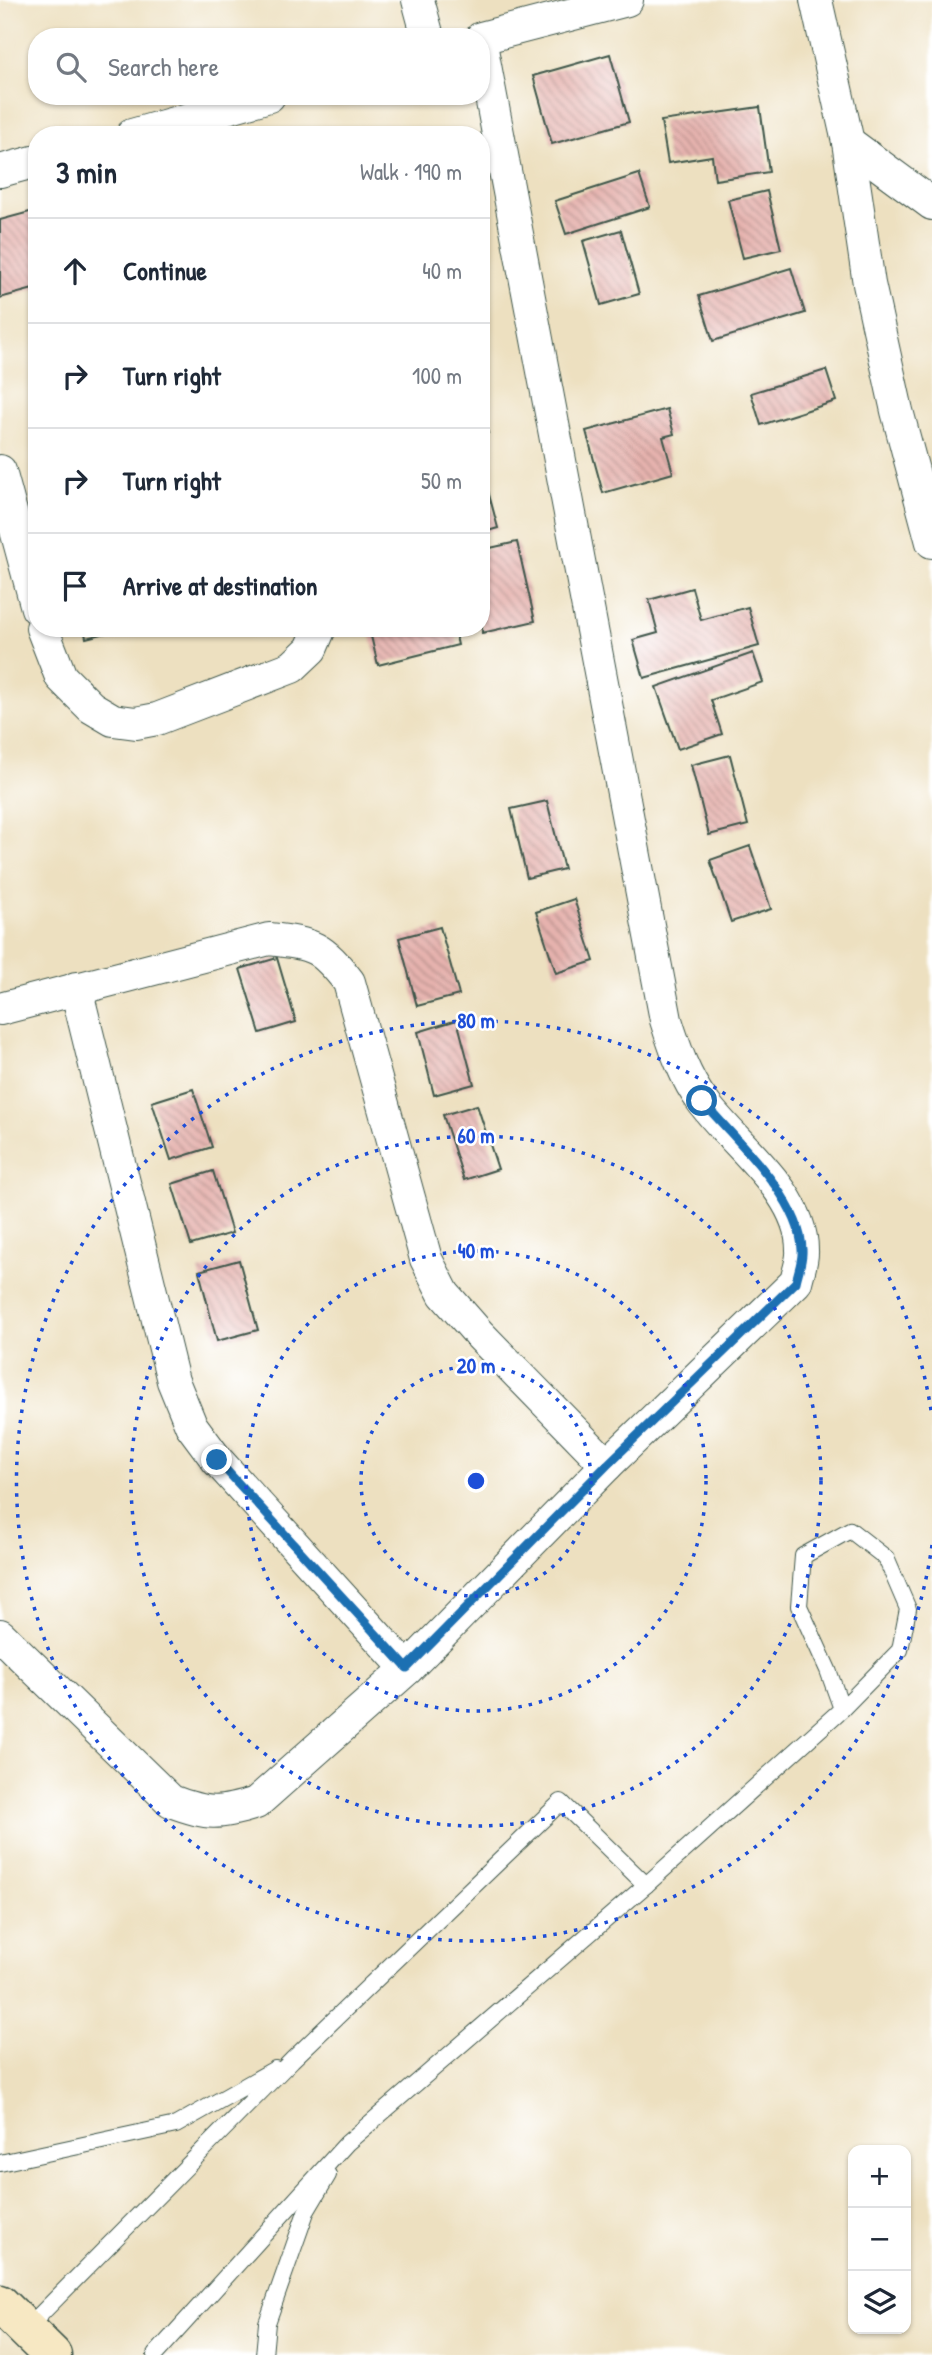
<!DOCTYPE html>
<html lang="en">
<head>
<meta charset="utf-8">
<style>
  :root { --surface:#fff; --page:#f2f2f3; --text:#1f2937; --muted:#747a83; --line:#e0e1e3 }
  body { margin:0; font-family:"Patrick Hand",sans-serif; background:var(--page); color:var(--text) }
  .controls { position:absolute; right:21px; bottom:21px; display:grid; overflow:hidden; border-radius:14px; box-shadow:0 2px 5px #0004 }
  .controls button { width:63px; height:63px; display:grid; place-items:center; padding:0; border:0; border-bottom:2px solid var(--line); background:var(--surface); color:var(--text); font:35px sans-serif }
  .stop { position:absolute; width:21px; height:21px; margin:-16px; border:5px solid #1f6fb2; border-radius:50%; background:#fff }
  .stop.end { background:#1f6fb2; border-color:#fff; box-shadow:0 2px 7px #0008 }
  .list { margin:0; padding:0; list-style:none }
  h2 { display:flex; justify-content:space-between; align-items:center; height:91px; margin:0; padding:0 28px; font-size:30px }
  h2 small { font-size:23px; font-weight:400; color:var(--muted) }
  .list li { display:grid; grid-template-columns:46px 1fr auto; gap:21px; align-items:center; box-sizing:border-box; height:105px; padding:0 28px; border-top:2px solid var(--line) }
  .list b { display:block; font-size:26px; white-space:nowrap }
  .list em { font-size:23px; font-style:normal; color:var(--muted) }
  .icon { flex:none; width:38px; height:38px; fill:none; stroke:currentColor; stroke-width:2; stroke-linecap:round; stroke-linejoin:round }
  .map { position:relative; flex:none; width:932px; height:2355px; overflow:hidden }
  .search { position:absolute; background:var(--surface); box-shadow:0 2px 5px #0004; left:28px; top:28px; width:462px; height:77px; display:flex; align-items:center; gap:18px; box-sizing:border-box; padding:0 24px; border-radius:28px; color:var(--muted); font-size:26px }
  .panel { position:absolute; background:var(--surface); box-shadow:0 2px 5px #0004; left:28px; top:126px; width:462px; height:511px; border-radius:28px }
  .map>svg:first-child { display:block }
  .building { fill:url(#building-back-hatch) }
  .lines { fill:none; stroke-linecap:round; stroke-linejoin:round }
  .lane-casing { stroke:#3e5549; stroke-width:18 }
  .street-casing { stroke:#3e5549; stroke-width:34 }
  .secondary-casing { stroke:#3e5549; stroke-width:41 }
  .lane { stroke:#fff; stroke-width:16 }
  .street { stroke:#fff; stroke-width:32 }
  .secondary { stroke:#f7e8c3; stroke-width:38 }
  .route { stroke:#1f6fb2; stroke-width:9 }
  .ring { fill:none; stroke:#1d4ed8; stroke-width:3.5; stroke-dasharray:3.5 7 }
  .centre { fill:#1d4ed8; stroke:#fff; stroke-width:3.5 }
  .ring-label { font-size:21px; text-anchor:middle; font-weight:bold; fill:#1d4ed8; stroke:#fff; stroke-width:5; stroke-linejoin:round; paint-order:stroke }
</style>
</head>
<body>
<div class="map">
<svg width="932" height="2355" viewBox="0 0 932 2355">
  <defs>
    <pattern id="building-back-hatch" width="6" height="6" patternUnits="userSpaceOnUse" patternTransform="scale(1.75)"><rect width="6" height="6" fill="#e6b2ae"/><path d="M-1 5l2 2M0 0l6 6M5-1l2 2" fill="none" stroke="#ba928e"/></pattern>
  </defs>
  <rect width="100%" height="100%" fill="#fff"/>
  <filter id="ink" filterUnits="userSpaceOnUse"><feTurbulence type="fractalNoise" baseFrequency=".0143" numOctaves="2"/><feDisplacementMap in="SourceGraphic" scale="14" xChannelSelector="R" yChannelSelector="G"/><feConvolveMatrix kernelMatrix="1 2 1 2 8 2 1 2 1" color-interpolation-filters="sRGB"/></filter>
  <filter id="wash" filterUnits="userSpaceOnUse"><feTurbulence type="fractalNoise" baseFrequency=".00686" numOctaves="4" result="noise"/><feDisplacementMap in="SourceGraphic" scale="28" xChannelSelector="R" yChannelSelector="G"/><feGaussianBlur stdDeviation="1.57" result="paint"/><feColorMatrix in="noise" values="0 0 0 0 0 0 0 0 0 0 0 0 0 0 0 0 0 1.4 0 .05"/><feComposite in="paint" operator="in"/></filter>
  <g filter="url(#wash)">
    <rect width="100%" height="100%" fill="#ede0c0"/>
    <g id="blocks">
      <!-- building -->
      <g class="building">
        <polygon points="610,54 629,122 552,144 533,76"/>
        <polygon points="760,107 769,172 715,180 712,156 668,163 661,121"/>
        <polygon points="639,174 650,207 566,234 555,201"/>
        <polygon points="767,191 781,249 743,258 728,200"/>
        <polygon points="37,210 37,288 0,298 0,220"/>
        <polygon points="621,230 639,294 601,305 583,241"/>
        <polygon points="791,268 805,313 713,341 699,296"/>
        <polygon points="826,370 836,401 761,425 751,393"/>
        <polygon points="667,409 674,434 663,437 673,473 603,493 586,431"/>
        <polygon points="481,413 488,433 481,434"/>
        <polygon points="481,465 498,528 481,533"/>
        <polygon points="517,542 535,621 482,633 481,550"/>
        <polygon points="692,588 701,620 748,607 759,646 644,678 633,640 658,633 649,600"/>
        <polygon points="84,628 121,628 122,629 86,638"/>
        <polygon points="369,628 454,628 458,645 378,665"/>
        <polygon points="753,653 763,682 711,700 722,734 678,749 656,687"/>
        <polygon points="730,755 748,825 709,835 691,765"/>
        <polygon points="547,801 564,869 527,878 511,809"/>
        <polygon points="750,846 771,909 731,922 710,860"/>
        <polygon points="574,899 594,961 556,973 536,912"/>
        <polygon points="440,927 459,995 417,1006 399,938"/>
        <polygon points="277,958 296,1022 260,1033 240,969"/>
        <polygon points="457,1020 474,1084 434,1095 418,1032"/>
        <polygon points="193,1089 212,1147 171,1160 152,1102"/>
        <polygon points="477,1105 498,1169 464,1180 443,1115"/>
        <polygon points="213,1171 232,1233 191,1245 172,1184"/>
        <polygon points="239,1260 258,1330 217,1341 199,1271"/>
      </g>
    </g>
  </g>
  <g filter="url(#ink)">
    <use href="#blocks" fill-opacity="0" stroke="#3e5549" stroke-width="2"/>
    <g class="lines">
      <defs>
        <g id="lane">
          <polyline points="0,2163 176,2125 275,2069"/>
          <polyline points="26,2329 292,2060 561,1802 646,1885"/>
          <polyline points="155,2355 347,2143 646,1885 842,1709 900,1650 908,1609 886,1558 850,1530 803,1556 799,1606 828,1670 842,1709"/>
          <polyline points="264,2355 267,2323 306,2212 328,2175"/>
        </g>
        <g id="street">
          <polyline points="418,0 428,37"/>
          <polyline points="816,0 848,142 869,284 897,411 932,542"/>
          <polyline points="481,38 627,0"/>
          <polyline points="132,135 269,96"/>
          <polyline points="848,142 932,204"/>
          <polyline points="0,171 37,161"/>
          <polyline points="0,471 37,608"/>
          <polyline points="42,628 61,677 91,707 113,720 136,723 157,719 292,667 311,649 320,628"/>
          <polyline points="76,988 173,1381 191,1425 217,1460 407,1669"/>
          <path d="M0,1009L269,939C314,944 321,946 349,982L426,1259L444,1294L480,1335L607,1465"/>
          <path d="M0,1635L171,1801C208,1815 218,1815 256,1803L407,1669L607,1465L796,1282C798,1272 803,1260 802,1250C802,1192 735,1146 703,1102C685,1078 675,1049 666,1020L481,44"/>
        </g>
        <polyline id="secondary" points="0,2304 52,2355"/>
      </defs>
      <!-- lane casing -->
      <use href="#lane" class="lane-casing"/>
      <!-- street casing -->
      <use href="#street" class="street-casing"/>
      <!-- secondary casing -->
      <use href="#secondary" class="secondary-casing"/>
      <!-- lane -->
      <use href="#lane" class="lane"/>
      <!-- street -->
      <use href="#street" class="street"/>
      <!-- secondary -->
      <use href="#secondary" class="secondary"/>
    </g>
  </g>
  <g class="lines" filter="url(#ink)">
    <!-- route -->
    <path class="route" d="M217,1460L407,1668L607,1465L796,1282C798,1272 803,1260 802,1250C801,1199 735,1139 702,1101"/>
  </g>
  <!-- distance rings -->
  <g class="ring">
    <circle cx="476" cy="1481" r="115"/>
    <circle cx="476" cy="1481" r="230"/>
    <circle cx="476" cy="1481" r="345"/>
    <path d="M932 1545A460 460 0 1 1 932 1417"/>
  </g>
  <circle cx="476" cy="1481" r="10" class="centre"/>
  <g class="ring-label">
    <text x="476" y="1028">80 m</text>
    <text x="476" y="1143">60 m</text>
    <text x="476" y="1258">40 m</text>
    <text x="476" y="1373">20 m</text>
  </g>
</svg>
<div class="controls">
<button>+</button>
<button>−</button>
<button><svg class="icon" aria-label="layers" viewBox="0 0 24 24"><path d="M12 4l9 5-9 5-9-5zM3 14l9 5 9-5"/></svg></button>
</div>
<div class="stop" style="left:702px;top:1101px"></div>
<div class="stop end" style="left:217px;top:1460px"></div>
<div class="search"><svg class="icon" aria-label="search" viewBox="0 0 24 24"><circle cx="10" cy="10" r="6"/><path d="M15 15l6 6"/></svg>Search here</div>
<section class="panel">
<h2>3 min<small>Walk · 190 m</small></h2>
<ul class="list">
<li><svg class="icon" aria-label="ahead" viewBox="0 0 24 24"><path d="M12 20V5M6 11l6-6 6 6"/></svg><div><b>Continue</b></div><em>40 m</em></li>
<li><svg class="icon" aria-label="right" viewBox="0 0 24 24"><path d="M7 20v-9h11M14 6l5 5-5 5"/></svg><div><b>Turn right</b></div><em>100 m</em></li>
<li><svg class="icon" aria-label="right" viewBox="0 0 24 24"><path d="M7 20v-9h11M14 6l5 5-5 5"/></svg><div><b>Turn right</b></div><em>50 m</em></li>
<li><svg class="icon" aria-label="arrive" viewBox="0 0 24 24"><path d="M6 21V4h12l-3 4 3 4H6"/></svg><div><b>Arrive at destination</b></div></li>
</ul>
</section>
</div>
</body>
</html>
